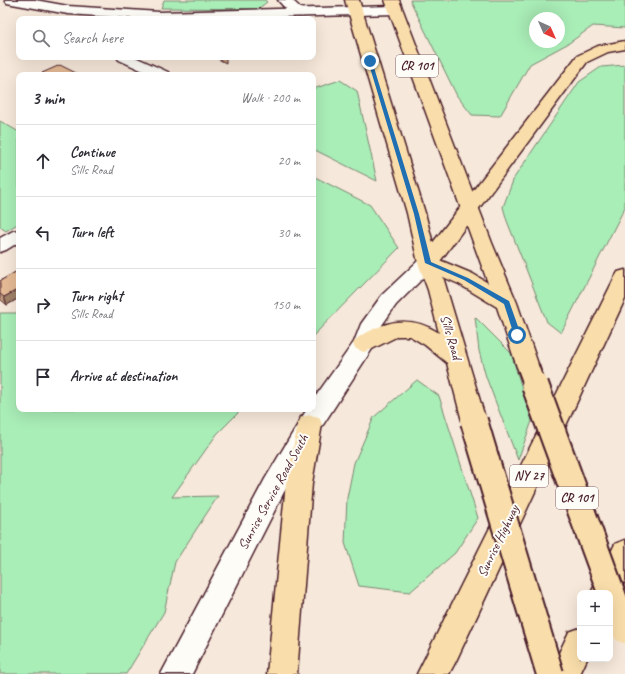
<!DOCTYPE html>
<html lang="en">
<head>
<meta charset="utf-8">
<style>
  :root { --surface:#fff; --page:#f7f7f7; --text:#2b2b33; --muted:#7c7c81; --line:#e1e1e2 }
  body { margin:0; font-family:Caveat,sans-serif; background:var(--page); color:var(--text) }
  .controls { position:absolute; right:12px; bottom:12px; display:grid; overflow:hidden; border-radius:8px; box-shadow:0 4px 16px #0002 }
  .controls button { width:36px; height:36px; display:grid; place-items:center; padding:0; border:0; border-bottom:1px solid var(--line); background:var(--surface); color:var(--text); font:20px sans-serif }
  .compass { position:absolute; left:529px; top:12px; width:36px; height:36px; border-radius:50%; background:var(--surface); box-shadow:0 4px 16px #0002; rotate:135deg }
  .stop { position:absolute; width:12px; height:12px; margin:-9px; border:3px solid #1f6fb2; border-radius:50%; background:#fff }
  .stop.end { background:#1f6fb2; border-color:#fff; box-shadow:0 1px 4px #0008 }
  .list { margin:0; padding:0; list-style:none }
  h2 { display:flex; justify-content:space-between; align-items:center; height:52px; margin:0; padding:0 16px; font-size:17px }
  h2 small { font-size:13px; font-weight:400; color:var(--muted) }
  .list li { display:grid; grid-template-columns:26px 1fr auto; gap:12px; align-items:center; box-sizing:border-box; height:72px; padding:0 16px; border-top:1px solid var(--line) }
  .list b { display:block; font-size:15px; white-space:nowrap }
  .list p { margin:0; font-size:13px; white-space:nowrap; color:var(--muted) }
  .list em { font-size:13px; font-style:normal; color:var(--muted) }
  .icon { flex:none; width:22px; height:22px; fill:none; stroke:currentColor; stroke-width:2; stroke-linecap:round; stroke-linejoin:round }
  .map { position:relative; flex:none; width:625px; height:674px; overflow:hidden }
  .search { position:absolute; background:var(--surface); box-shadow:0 4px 16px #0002; left:16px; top:16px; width:300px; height:44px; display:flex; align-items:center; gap:10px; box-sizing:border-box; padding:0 14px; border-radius:8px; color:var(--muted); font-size:15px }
  .panel { position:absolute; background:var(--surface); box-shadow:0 4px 16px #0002; left:16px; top:72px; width:300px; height:340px; border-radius:8px }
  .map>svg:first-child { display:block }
  .green { fill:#a9edb7; stroke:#7a8671; fill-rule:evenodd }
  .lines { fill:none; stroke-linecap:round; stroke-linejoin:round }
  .minor-casing { stroke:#4a1f2b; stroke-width:3 }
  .tertiary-casing { stroke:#4a1f2b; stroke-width:3 }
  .primary-casing { stroke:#4a1f2b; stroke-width:3 }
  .motorway-casing { stroke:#4a1f2b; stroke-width:3 }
  .minor { fill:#fdfcf7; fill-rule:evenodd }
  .tertiary { fill:#fdfcf7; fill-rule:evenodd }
  .primary { fill:#f9deab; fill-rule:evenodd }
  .motorway { fill:#f9deab; fill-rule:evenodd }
  .primary-bridge-far1-casing { stroke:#4a1f2b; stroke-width:24; stroke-linecap:butt }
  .primary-bridge-casing { stroke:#4a1f2b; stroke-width:30; stroke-linecap:butt }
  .primary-bridge-far1 { stroke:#f9deab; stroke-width:20 }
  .primary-bridge { stroke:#f9deab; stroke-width:26 }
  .wall { fill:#c5a080; stroke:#4a1f2b }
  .shaded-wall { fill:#a08268; stroke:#4a1f2b }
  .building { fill:#e5ba95; stroke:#4a1f2b }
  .route { fill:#1f6fb2 }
  .labels { text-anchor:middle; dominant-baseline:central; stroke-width:4; stroke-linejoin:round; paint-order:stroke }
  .shield { fill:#fdfcf7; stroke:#806168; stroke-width:1 }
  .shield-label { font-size:13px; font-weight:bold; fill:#4a1f2b }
  .street-label { font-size:14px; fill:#4a1f2b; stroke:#fdfcf7 }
</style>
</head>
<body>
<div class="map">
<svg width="625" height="674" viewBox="0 0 625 674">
  <rect width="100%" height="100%" fill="#f6e8da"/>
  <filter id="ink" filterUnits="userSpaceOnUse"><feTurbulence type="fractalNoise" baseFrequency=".025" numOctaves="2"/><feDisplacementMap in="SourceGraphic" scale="8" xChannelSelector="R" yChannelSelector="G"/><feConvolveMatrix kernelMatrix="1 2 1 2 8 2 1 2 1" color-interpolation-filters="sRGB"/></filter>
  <g filter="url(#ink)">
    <!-- green -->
    <g class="green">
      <polygon points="164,0 265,0 267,2 258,9 161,8"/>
      <path d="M410,0H625V28L593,26L569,43L530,64L500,116L472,115L457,96ZM535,18H559V42H535Z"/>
      <polygon points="625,65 625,207 561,333 547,322 507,221 503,207 514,178 579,82 601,67"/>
      <polygon points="340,80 357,91 377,181 313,149 313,89"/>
      <polygon points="0,121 19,132 19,223 6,231 0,227"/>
      <polygon points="313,176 370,205 399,248 313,336"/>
      <polygon points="0,313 19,313 19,409 242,409 217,434 172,497 218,496 175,562 164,612 126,674 0,674"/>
      <polygon points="475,317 511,353 532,421 518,460 486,377 479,351"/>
      <polygon points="417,380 439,396 478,518 455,553 410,592 359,586 345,543 347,498 354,463 374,417"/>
    </g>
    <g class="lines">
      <defs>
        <g id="minor">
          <path d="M278,0H292L306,13L304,16C295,18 284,8 278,0Z"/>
          <polygon points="117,57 135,57 168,72 170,75 152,75 119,60"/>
          <polygon points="19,230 19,242 6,250 0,252 0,238 13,231"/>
        </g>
        <g id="tertiary">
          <polygon points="5,0 35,0 68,6 159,12 395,6 400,7 402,10 400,13 395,14 204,19 142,19 68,14 12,4 7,3"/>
          <polygon points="428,257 435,258 438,263 396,305 382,325 372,349 319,431 284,492 192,674 161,674 265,479 307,409 313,409 313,400 354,342 361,324 382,295 421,258"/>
        </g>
        <path id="primary" d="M345,0H359L425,213L437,259L473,274L488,283L385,0H399L492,243L517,303L539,367L536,373L528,375L520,373L517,367L497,307L459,284L443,277L486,421L483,428L474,430L465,428L462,421L447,363L425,345L410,336H398L372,349L364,352L356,349L353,344C357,337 363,334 370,331C394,318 416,318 439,333L428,290L418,263L407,213Z"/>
        <g id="motorway">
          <polygon points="625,41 625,49 608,52 587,62 435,268 428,269 421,268 418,263 421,258 577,56 598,46"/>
          <polygon points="625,270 625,299 456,661 449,674 417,674 615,277 618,272"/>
          <polygon points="310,415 319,417 322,424 312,483 297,674 267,674 286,483 298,424 301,417"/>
          <polygon points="625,540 625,581 615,602 610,604 610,593 591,593 615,544"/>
          <polygon points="580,628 580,659 587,659 580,674 549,674 569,632"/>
        </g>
      </defs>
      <!-- minor casing -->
      <use href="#minor" class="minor-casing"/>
      <!-- tertiary casing -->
      <use href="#tertiary" class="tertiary-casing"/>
      <!-- primary casing -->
      <use href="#primary" class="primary-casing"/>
      <!-- motorway casing -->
      <use href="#motorway" class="motorway-casing"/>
      <!-- minor -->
      <use href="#minor" class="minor"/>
      <!-- tertiary -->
      <use href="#tertiary" class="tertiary"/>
      <!-- primary -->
      <use href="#primary" class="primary"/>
      <!-- motorway -->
      <use href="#motorway" class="motorway"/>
      <defs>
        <polyline id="primary-bridge-far1" points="528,367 535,386"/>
        <g id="primary-bridge">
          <polyline points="535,385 625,630"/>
          <polyline points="474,421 550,674"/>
        </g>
      </defs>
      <!-- primary-bridge-far1 casing -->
      <use href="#primary-bridge-far1" class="primary-bridge-far1-casing"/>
      <!-- primary-bridge casing -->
      <use href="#primary-bridge" class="primary-bridge-casing"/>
      <!-- primary-bridge-far1 -->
      <use href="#primary-bridge-far1" class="primary-bridge-far1"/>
      <!-- primary-bridge -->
      <use href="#primary-bridge" class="primary-bridge"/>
    </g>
    <!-- wall -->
    <g class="wall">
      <polygon points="214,57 226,57 226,63"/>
      <polygon points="19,270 19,298 7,305 0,299 0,281"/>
    </g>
    <!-- shaded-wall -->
    <polygon class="shaded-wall" points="19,289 19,298 7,305 4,297"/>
    <!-- building -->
    <g class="building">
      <polygon points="60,65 80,75 45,75 42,73"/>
      <polygon points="19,270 19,289 4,297 0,294 0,281"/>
    </g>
  </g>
  <!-- route -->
  <polygon class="route" points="370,60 372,61 419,214 431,262 468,278 509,301 521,335 520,337 515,337 514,335 504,304 464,280 425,263 414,214 368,61"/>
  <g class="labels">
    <!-- shield labels -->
    <g class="shield">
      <rect x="396" y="55" width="42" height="22" rx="3"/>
      <rect x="510" y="465" width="38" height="22" rx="3"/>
      <rect x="556" y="487" width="42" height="22" rx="3"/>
    </g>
    <g class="shield-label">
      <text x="417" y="66">CR 101</text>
      <text x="529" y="476">NY 27</text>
      <text x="577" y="498">CR 101</text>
    </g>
    <!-- street labels -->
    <g class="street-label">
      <text transform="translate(451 337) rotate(74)">Sills Road</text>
      <text transform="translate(273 492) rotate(-61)">Sunrise Service Road South</text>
      <text transform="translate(498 541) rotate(-64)">Sunrise Highway</text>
    </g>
  </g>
</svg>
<div class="controls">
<button>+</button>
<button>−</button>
</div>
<svg class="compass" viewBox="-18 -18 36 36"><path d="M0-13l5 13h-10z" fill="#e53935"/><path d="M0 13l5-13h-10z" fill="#7c7c81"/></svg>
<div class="stop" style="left:517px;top:335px"></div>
<div class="stop end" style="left:370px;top:61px"></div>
<div class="search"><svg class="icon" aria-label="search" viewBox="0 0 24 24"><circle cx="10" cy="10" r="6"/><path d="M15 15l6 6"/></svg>Search here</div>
<section class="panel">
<h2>3 min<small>Walk · 200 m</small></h2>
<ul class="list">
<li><svg class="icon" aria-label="ahead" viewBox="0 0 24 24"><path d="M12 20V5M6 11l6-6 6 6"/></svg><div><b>Continue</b><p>Sills Road</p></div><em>20 m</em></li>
<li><svg class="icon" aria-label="left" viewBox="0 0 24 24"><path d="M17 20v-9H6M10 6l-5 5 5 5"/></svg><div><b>Turn left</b></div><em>30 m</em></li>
<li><svg class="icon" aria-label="right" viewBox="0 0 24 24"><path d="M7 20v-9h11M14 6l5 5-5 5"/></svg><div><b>Turn right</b><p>Sills Road</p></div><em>150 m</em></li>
<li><svg class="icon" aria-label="arrive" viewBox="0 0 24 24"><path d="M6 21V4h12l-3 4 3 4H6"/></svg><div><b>Arrive at destination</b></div></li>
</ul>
</section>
</div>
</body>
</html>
